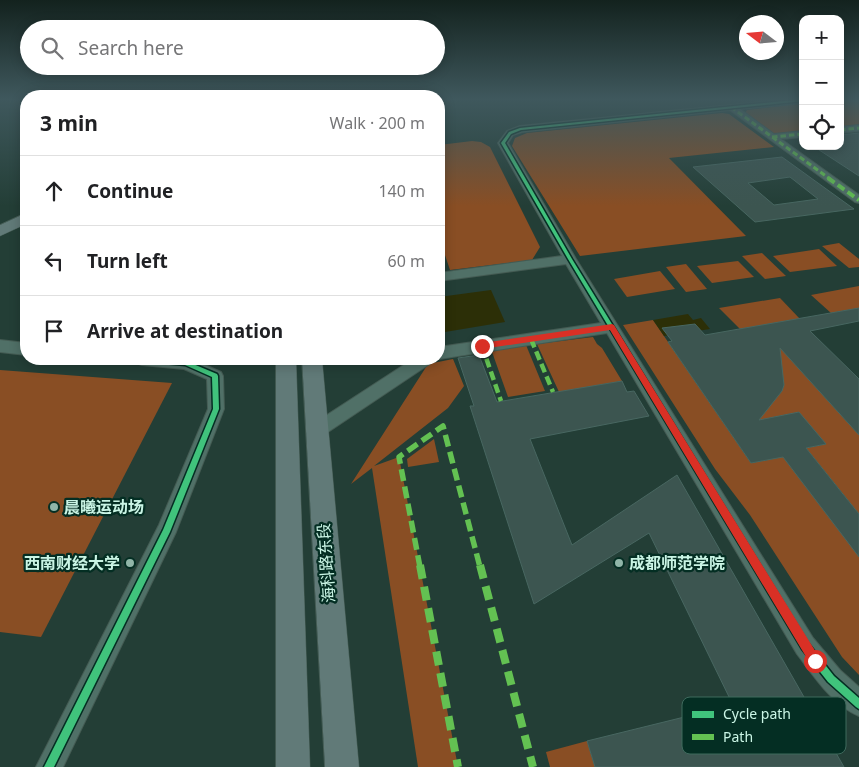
<!DOCTYPE html>
<html lang="en">
<head>
<meta charset="utf-8">
<style>
  :root { --surface:#fff; --page:#f6f6f6; --text:#202124; --muted:#757577; --line:#e0e0e0 }
  body { margin:0; font-family:"Noto Sans","Noto Sans SC",sans-serif; background:var(--page); color:var(--text) }
  .controls { position:absolute; right:15px; top:15px; display:grid; overflow:hidden; border-radius:10px; box-shadow:0 2px 12px #0003 }
  .controls button { width:45px; height:45px; display:grid; place-items:center; padding:0; border:0; border-bottom:1px solid var(--line); background:var(--surface); color:var(--text); font:25px sans-serif }
  .compass { position:absolute; left:739px; top:15px; width:45px; height:45px; border-radius:50%; background:var(--surface); box-shadow:0 2px 12px #0003; rotate:286deg }
  .stop { position:absolute; width:15px; height:15px; margin:-11px; border:4px solid #d93025; border-radius:50%; background:#fff }
  .stop.end { background:#d93025; border-color:#fff; box-shadow:0 1px 5px #0008 }
  .list { margin:0; padding:0; list-style:none }
  h2 { display:flex; justify-content:space-between; align-items:center; height:65px; margin:0; padding:0 20px; font-size:21px }
  h2 small { font-size:16px; font-weight:400; color:var(--muted) }
  .list li { display:grid; grid-template-columns:32px 1fr auto; gap:15px; align-items:center; box-sizing:border-box; height:70px; padding:0 20px; border-top:1px solid var(--line) }
  .list b { display:block; font-size:19px; white-space:nowrap }
  .list em { font-size:16px; font-style:normal; color:var(--muted) }
  .icon { flex:none; width:28px; height:28px; fill:none; stroke:currentColor; stroke-width:2; stroke-linecap:round; stroke-linejoin:round }
  .map { position:relative; flex:none; width:859px; height:767px; overflow:hidden }
  .search { position:absolute; background:var(--surface); box-shadow:0 2px 12px #0003; left:20px; top:20px; width:425px; height:55px; display:flex; align-items:center; gap:12px; box-sizing:border-box; padding:0 18px; border-radius:28px; color:var(--muted); font-size:19px }
  .panel { position:absolute; background:var(--surface); box-shadow:0 2px 12px #0003; left:20px; top:90px; width:425px; height:275px; border-radius:20px }
  .map>svg:first-child { display:block }
  .green { fill:#894e24 }
  .water { fill:#2c2f07 }
  .building { fill:#3c5550; stroke:#486761; fill-rule:evenodd }
  .lines { fill:none; stroke-linecap:round; stroke-linejoin:round }
  .minor-casing { stroke:#445b53; stroke-width:2 }
  .major-casing { stroke:#445b53; stroke-width:1 }
  .minor { fill:#507067; fill-rule:evenodd }
  .major { fill:#617a78; fill-rule:evenodd }
  .quiet-far4 { stroke:#63c152; stroke-width:3; stroke-dasharray:5.5 3; stroke-linecap:butt }
  .quiet-far3 { stroke:#63c152; stroke-width:4; stroke-dasharray:8 4; stroke-linecap:butt }
  .quiet-far2 { stroke:#63c152; stroke-width:4.5; stroke-dasharray:9 4.5; stroke-linecap:butt }
  .quiet-far1 { stroke:#63c152; stroke-width:5.5; stroke-dasharray:12 5.5; stroke-linecap:butt }
  .quiet { stroke:#63c152; stroke-width:8; stroke-dasharray:14 8; stroke-linecap:butt }
  .cycleway-casing { stroke:#042e23; stroke-width:3 }
  .cycleway { fill:#40c37c; fill-rule:evenodd }
  .route { fill:#d93025 }
  .poi-dot { fill:#90b5a8; stroke:#042e23; stroke-width:2 }
  .labels { text-anchor:middle; dominant-baseline:central; stroke-width:4.5; stroke-linejoin:round; paint-order:stroke }
  .near-poi-label { font-size:16px; font-weight:bold; fill:#caf5e5; stroke:#042e23; text-anchor:start }
  .near-street-label { font-size:16px; fill:#caf5e5; stroke:#042e23 }
  .key { fill:#042e23; stroke:#3f6a5d; stroke-width:1 }
  .key-label { font-size:14px; fill:#caf5e5 }
</style>
</head>
<body>
<div class="map">
<svg width="859" height="767" viewBox="0 0 859 767">
  <rect width="100%" height="100%" fill="#233e36"/>
  <!-- green -->
  <g class="green">
    <polygon points="859,99 859,126 840,128 840,100"/>
    <polygon points="803,103 803,132 776,135 745,113 747,110"/>
    <polygon points="722,113 729,114 774,147 669,158 746,236 580,256 512,146 515,138 527,133"/>
    <polygon points="472,141 481,142 490,147 540,247 532,260 450,270 444,252 439,252 439,145"/>
    <polygon points="839,243 859,259 859,267 849,268 822,246"/>
    <polygon points="819,249 837,266 790,272 773,256"/>
    <polygon points="762,253 786,276 765,279 742,256"/>
    <polygon points="738,261 754,277 712,283 697,266"/>
    <polygon points="686,264 707,289 686,292 666,267"/>
    <polygon points="660,271 675,289 627,297 614,279"/>
    <polygon points="859,286 859,308 831,313 811,295"/>
    <polygon points="780,298 800,319 740,329 719,308"/>
    <path d="M653,320L751,463L767,460L707,378L771,400C781,395 785,389 783,378L768,334L859,435V514L806,448L825,444L756,421L859,553V675L842,657L750,515L715,469L623,325Z"/>
    <polygon points="593,337 597,344 602,348 622,381 559,392 537,344"/>
    <polygon points="526,345 545,391 508,397 491,349"/>
    <polygon points="453,359 464,386 448,408 374,466 399,457 458,767 418,767 372,468 351,484 428,364"/>
    <polygon points="0,370 172,383 41,637 0,632"/>
    <polygon points="434,439 439,462 408,467 407,459"/>
    <polygon points="587,741 595,767 550,767 546,752"/>
  </g>
  <!-- water -->
  <g class="water">
    <polygon points="491,290 505,322 439,333 439,297"/>
    <polygon points="688,314 693,320 701,318 710,329 664,336 653,320"/>
  </g>
  <!-- building -->
  <g class="building">
    <polygon points="859,133 859,176 813,146 840,146 840,135"/>
    <path d="M782,157L854,209L755,222L693,167ZM790,177L818,199L774,205L748,183Z"/>
    <polygon points="859,308 859,321 810,331 859,379 859,435 780,348 784,385 782,391 759,420 799,412 826,444 806,448 859,514 859,557 783,457 751,463 668,342 672,341 662,328 695,324 705,335"/>
    <polygon points="479,355 497,402 622,381 627,392 634,391 649,416 530,439 572,545 677,475 844,767 595,767 587,741 733,705 649,533 534,604 470,406 474,406 458,358"/>
  </g>
  <g class="lines">
    <defs>
      <g id="minor">
        <path d="M803,98V103L740,109L774,134L803,131V137L781,139L859,195V203L855,202L730,110L522,132L513,135L508,143L576,259L813,638L840,670L859,687V716C832,705 814,676 797,654L607,333L439,359V347L601,323L566,264L439,281V273L562,256L498,143L507,131L520,126Z"/>
        <polygon points="859,125 859,131 840,133 840,127"/>
        <polygon points="0,340 26,343 26,355 0,352"/>
        <polygon points="134,359 191,359 221,372 223,376 224,409 176,532 63,767 36,767 159,525 208,409 207,379 184,369 142,365 136,363"/>
        <polygon points="413,359 433,359 431,363 322,436 316,438 310,436 307,431 310,426"/>
      </g>
      <g id="major">
        <polygon points="26,213 26,224 0,236 0,225"/>
        <polygon points="276,359 296,359 310,767 276,767"/>
        <polygon points="302,359 322,359 359,767 325,767"/>
      </g>
    </defs>
    <!-- minor casing -->
    <use href="#minor" class="minor-casing"/>
    <!-- major casing -->
    <use href="#major" class="major-casing"/>
    <!-- minor -->
    <use href="#minor" class="minor"/>
    <!-- major -->
    <use href="#major" class="major"/>
    <!-- quiet-far4 -->
    <g class="quiet-far4">
      <polyline points="731,107 830,179"/>
      <polyline points="840,130 859,128"/>
      <polyline points="772,137 803,134"/>
    </g>
    <!-- quiet-far3 -->
    <polyline class="quiet-far3" points="828,178 859,200"/>
    <!-- quiet-far2 -->
    <g class="quiet-far2">
      <polyline points="531,339 553,392"/>
      <polyline points="482,346 501,401"/>
    </g>
    <!-- quiet-far1 -->
    <polyline class="quiet-far1" points="420,567 399,457 443,426 480,567"/>
    <!-- quiet -->
    <g class="quiet">
      <polyline points="420,565 458,767"/>
      <polyline points="480,565 533,767"/>
    </g>
    <defs>
      <g id="cycleway">
        <polygon points="803,99 803,101 521,130 511,134 505,143 572,259 808,643 834,676 859,698 859,709 856,707 828,682 802,649 568,259 501,143 509,132 520,128"/>
        <polygon points="139,359 164,359 186,361 217,374 218,376 219,409 170,532 54,767 44,767 163,530 213,409 212,377 185,365 142,361"/>
      </g>
    </defs>
    <!-- cycleway casing -->
    <use href="#cycleway" class="cycleway-casing"/>
    <!-- cycleway -->
    <use href="#cycleway" class="cycleway"/>
  </g>
  <!-- sky -->
  <linearGradient id="sky" x2="0" y2="1"><stop stop-color="#13221e"/><stop offset="0.48" stop-color="#3f585d"/><stop offset="1" stop-color="#3f585d" stop-opacity="0"/></linearGradient>
  <rect width="859" height="206" fill="url(#sky)"/>
  <!-- route -->
  <polygon class="route" points="612,324 614,325 819,657 821,661 819,665 815,667 811,665 610,330 482,349 479,346 482,343"/>
  <!-- markers -->
  <g class="poi-dot">
    <circle cx="54" cy="507" r="5"/>
    <circle cx="130" cy="563" r="5"/>
    <circle cx="619" cy="563" r="5"/>
  </g>
  <g class="labels">
    <!-- near-poi labels -->
    <g class="near-poi-label">
      <text x="64" y="507">晨曦运动场</text>
      <text x="120" y="563" text-anchor="end">西南财经大学</text>
      <text x="629" y="563">成都师范学院</text>
    </g>
    <!-- near-street labels -->
    <g class="near-street-label">
      <text transform="translate(326 563) rotate(-94)">海科路东段</text>
    </g>
  </g>
  <!-- legend -->
  <rect x="682" y="697" width="164" height="57" rx="8" class="key"/>
  <rect x="692" y="711" width="22" height="7" fill="#40c37c"/>
  <rect x="692" y="734" width="22" height="6" fill="#63c152"/>
  <g class="key-label">
    <text x="723" y="719">Cycle path</text>
    <text x="723" y="742">Path</text>
  </g>
</svg>
<div class="controls">
<button>+</button>
<button>−</button>
<button><svg class="icon" aria-label="locate" viewBox="0 0 24 24"><circle cx="12" cy="12" r="6"/><path d="M12 2v4M12 18v4M2 12h4M18 12h4"/></svg></button>
</div>
<svg class="compass" viewBox="-18 -18 36 36"><path d="M0-13l5 13h-10z" fill="#e53935"/><path d="M0 13l5-13h-10z" fill="#757577"/></svg>
<div class="stop" style="left:815px;top:661px"></div>
<div class="stop end" style="left:482px;top:346px"></div>
<div class="search"><svg class="icon" aria-label="search" viewBox="0 0 24 24"><circle cx="10" cy="10" r="6"/><path d="M15 15l6 6"/></svg>Search here</div>
<section class="panel">
<h2>3 min<small>Walk · 200 m</small></h2>
<ul class="list">
<li><svg class="icon" aria-label="ahead" viewBox="0 0 24 24"><path d="M12 20V5M6 11l6-6 6 6"/></svg><div><b>Continue</b></div><em>140 m</em></li>
<li><svg class="icon" aria-label="left" viewBox="0 0 24 24"><path d="M17 20v-9H6M10 6l-5 5 5 5"/></svg><div><b>Turn left</b></div><em>60 m</em></li>
<li><svg class="icon" aria-label="arrive" viewBox="0 0 24 24"><path d="M6 21V4h12l-3 4 3 4H6"/></svg><div><b>Arrive at destination</b></div></li>
</ul>
</section>
</div>
</body>
</html>
